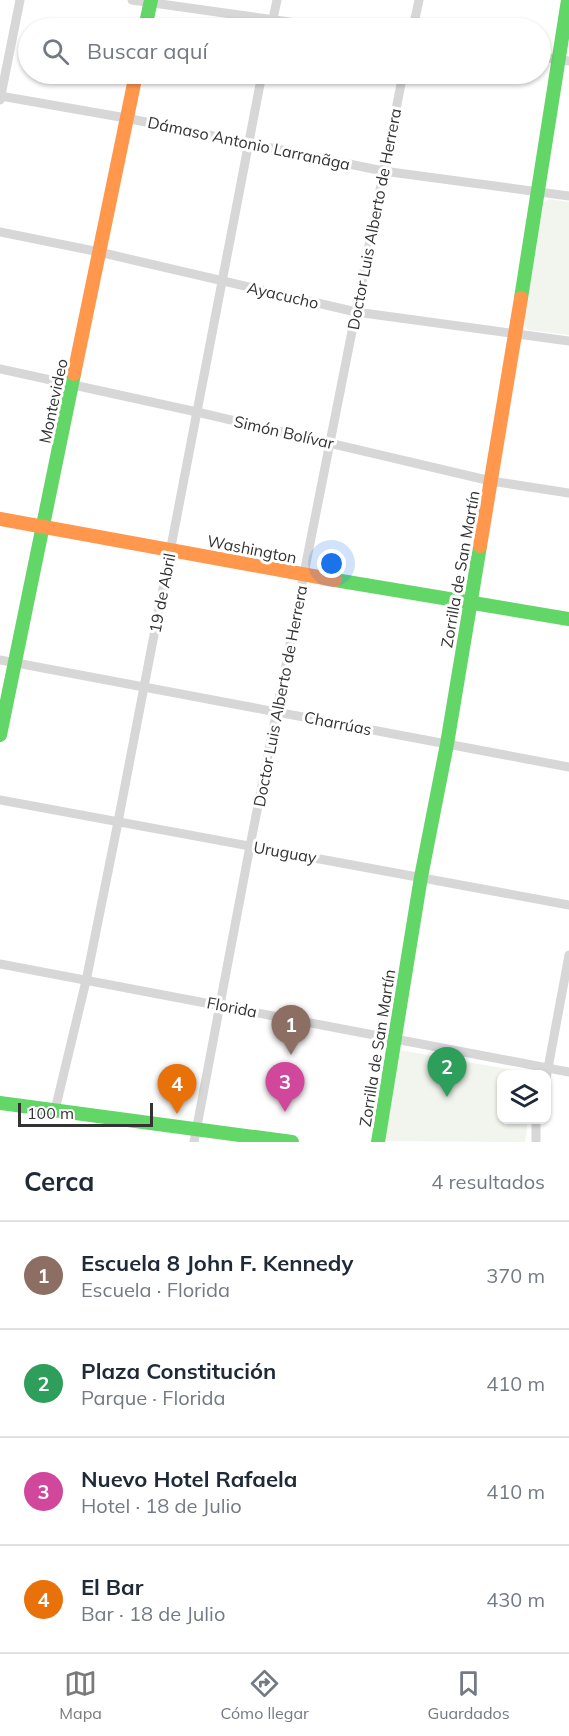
<!DOCTYPE html>
<html lang="es">
<head>
<meta charset="utf-8">
<style>
  :root { --surface:#fff; --page:#f2f2f3; --text:#1f2937; --muted:#747a83; --line:#e0e1e3; --accent:#7a7a7a }
  body { margin:0; font-family:Mulish,sans-serif; background:var(--page); color:var(--text) }
  .controls { position:absolute; right:18px; bottom:18px; display:grid; overflow:hidden; border-radius:12px; box-shadow:0 2px 4px #0004 }
  .controls button { width:54px; height:54px; display:grid; place-items:center; padding:0; border:0; border-bottom:2px solid var(--line); background:var(--surface); color:var(--text); font:30px sans-serif }
  .scale { position:absolute; left:18px; bottom:15px; width:135px; box-sizing:border-box; padding-left:6px; border:3px solid #333; border-top:0; font-size:16px; line-height:21px; white-space:nowrap; color:#333; -webkit-text-stroke:4px #fff; paint-order:stroke }
  .you { position:absolute; left:332px; top:564px; width:21px; height:21px; margin:-15px; border:4px solid #fff; border-radius:50%; background:#1a73e8; box-shadow:0 0 0 9px #1a73e833 }
  .badge { display:grid; place-items:center; width:39px; height:39px; border-radius:50%; background:var(--accent); color:#fff; font-size:20px; font-weight:700 }
  .pin { position:absolute; translate:-50% -50px; filter:drop-shadow(0 2px 3px #0008) }
  .pin::after { content:''; position:absolute; top:32px; width:21px; height:18px; background:inherit; clip-path:polygon(0 0,100% 0,50% 100%) }
  .list { margin:0; padding:0; list-style:none }
  h2 { display:flex; justify-content:space-between; align-items:center; height:78px; margin:0; padding:0 24px; font-size:26px }
  h2 small { font-size:20px; font-weight:400; color:var(--muted) }
  .list li { display:grid; grid-template-columns:39px 1fr auto; gap:18px; align-items:center; box-sizing:border-box; height:108px; padding:0 24px; border-top:2px solid var(--line) }
  .list b { display:block; font-size:22px; white-space:nowrap }
  .list p { margin:0; font-size:20px; white-space:nowrap; color:var(--muted) }
  .list em { font-size:20px; font-style:normal; color:var(--muted) }
  .icon { flex:none; width:33px; height:33px; fill:none; stroke:currentColor; stroke-width:2; stroke-linecap:round; stroke-linejoin:round }
  .map { position:relative; flex:none; width:569px; height:1142px; overflow:hidden }
  .search { position:absolute; background:var(--surface); box-shadow:0 2px 4px #0004; left:18px; right:18px; top:18px; height:66px; display:flex; align-items:center; gap:15px; box-sizing:border-box; padding:0 21px; border-radius:33px; color:var(--muted); font-size:22px }
  .sheet { height:510px; background:var(--surface) }
  nav { display:flex; justify-content:space-around; align-items:center; box-sizing:border-box; height:84px; border-top:2px solid var(--line); background:var(--surface); font-size:16px; color:var(--muted) }
  nav a { display:grid; justify-items:center; gap:3px }
  nav .on { color:var(--accent) }
  .map>svg:first-child { display:block }
  .green { fill:#f1f5ed }
  .lines { fill:none; stroke-linecap:round; stroke-linejoin:round }
  .street { stroke:#d7d7d7; stroke-width:9 }
  .fast { stroke:#63d668; stroke-width:14 }
  .slow { stroke:#ff974d; stroke-width:14 }
  .labels { text-anchor:middle; dominant-baseline:central; stroke-width:6; stroke-linejoin:round; paint-order:stroke }
  .street-label { font-size:16px; fill:#333; stroke:#fff }
</style>
</head>
<body>
<div class="map">
<svg width="569" height="1142" viewBox="0 0 569 1142">
  <rect width="100%" height="100%" fill="#fff"/>
  <!-- green -->
  <g class="green">
    <polygon points="549,199 569,202 569,335 528,330 523,323 543,203"/>
    <polygon points="399,1050 536,1074 502,1074 502,1120 528,1120 525,1142 385,1141"/>
  </g>
  <g class="lines">
    <!-- street -->
    <g class="street">
      <polyline points="132,0 332,28"/>
      <polyline points="271,28 277,0"/>
      <polyline points="413,28 419,0"/>
      <polyline points="540,57 569,61"/>
      <polyline points="0,96 126,118 383,171 569,196"/>
      <polyline points="0,100 20,0"/>
      <polyline points="0,232 99,252 356,312 569,341"/>
      <polyline points="0,369 197,412 491,481 569,493"/>
      <polyline points="0,660 569,767"/>
      <polyline points="0,800 569,905"/>
      <polyline points="0,964 569,1072"/>
      <polyline points="546,1079 569,955"/>
      <polyline points="55,1110 86,981 118,822 262,74"/>
      <polyline points="194,1142 250,846 403,74"/>
      <polyline points="536,1142 536,1120"/>
    </g>
    <!-- fast -->
    <g class="fast">
      <polyline points="145,28 151,0"/>
      <polyline points="521,298 568,0"/>
      <polyline points="335,580 569,619"/>
      <polyline points="0,735 74,374"/>
      <polyline points="0,1103 292,1142"/>
      <polyline points="378,1142 421,877 447,744 480,546"/>
    </g>
    <!-- slow -->
    <g class="slow">
      <polyline points="74,374 136,74"/>
      <polyline points="0,519 335,580"/>
      <polyline points="480,546 521,298"/>
    </g>
  </g>
  <g class="labels">
    <!-- street labels -->
    <g class="street-label">
      <text transform="translate(249 143) rotate(12)">Dámaso Antonio Larranãga</text>
      <text transform="translate(374 219) rotate(-79)">Doctor Luis Alberto de Herrera</text>
      <text transform="translate(283 295) rotate(13)">Ayacucho</text>
      <text transform="translate(53 401) rotate(-78)">Montevideo</text>
      <text transform="translate(284 432) rotate(13)">Simón Bolívar</text>
      <text transform="translate(252 549) rotate(11)">Washington</text>
      <text transform="translate(460 569) rotate(-80)">Zorrilla de San Martín</text>
      <text transform="translate(162 593) rotate(-79)">19 de Abril</text>
      <text transform="translate(280 696) rotate(-79)">Doctor Luis Alberto de Herrera</text>
      <text transform="translate(338 723) rotate(11)">Charrúas</text>
      <text transform="translate(285 852) rotate(10)">Uruguay</text>
      <text transform="translate(232 1007) rotate(11)">Florida</text>
      <text transform="translate(377 1048) rotate(-81)">Zorrilla de San Martín</text>
    </g>
  </g>
</svg>
<div class="controls">
<button><svg class="icon" aria-label="layers" viewBox="0 0 24 24"><path d="M12 4l9 5-9 5-9-5zM3 14l9 5 9-5"/></svg></button>
</div>
<div class="scale">100 m</div>
<div class="you"></div>
<div class="pin badge" style="left:291px;top:1055px;background:#8d6e63">1</div>
<div class="pin badge" style="left:447px;top:1097px;background:#2e9e5b">2</div>
<div class="pin badge" style="left:285px;top:1112px;background:#d1479c">3</div>
<div class="pin badge" style="left:177px;top:1114px;background:#e8710a">4</div>
<div class="search"><svg class="icon" aria-label="search" viewBox="0 0 24 24"><circle cx="10" cy="10" r="6"/><path d="M15 15l6 6"/></svg>Buscar aquí</div>
</div>
<section class="sheet">
<h2>Cerca<small>4 resultados</small></h2>
<ul class="list">
<li><span class="badge" style="background:#8d6e63">1</span><div><b>Escuela 8 John F. Kennedy</b><p>Escuela · Florida</p></div><em>370 m</em></li>
<li><span class="badge" style="background:#2e9e5b">2</span><div><b>Plaza Constitución</b><p>Parque · Florida</p></div><em>410 m</em></li>
<li><span class="badge" style="background:#d1479c">3</span><div><b>Nuevo Hotel Rafaela</b><p>Hotel · 18 de Julio</p></div><em>410 m</em></li>
<li><span class="badge" style="background:#e8710a">4</span><div><b>El Bar</b><p>Bar · 18 de Julio</p></div><em>430 m</em></li>
</ul>
</section>
<nav>
<a class="on"><svg class="icon" aria-label="map" viewBox="0 0 24 24"><path d="M3 6l6-2 6 2 6-2v14l-6 2-6-2-6 2zM9 4v14M15 6v14"/></svg>Mapa</a>
<a><svg class="icon" aria-label="directions" viewBox="0 0 24 24"><path d="M12 3l9 9-9 9-9-9zM9 14v-3h6M13 9l2 2-2 2"/></svg>Cómo llegar</a>
<a><svg class="icon" aria-label="saved" viewBox="0 0 24 24"><path d="M7 4h10v16l-5-4-5 4z"/></svg>Guardados</a>
</nav>
</body>
</html>
